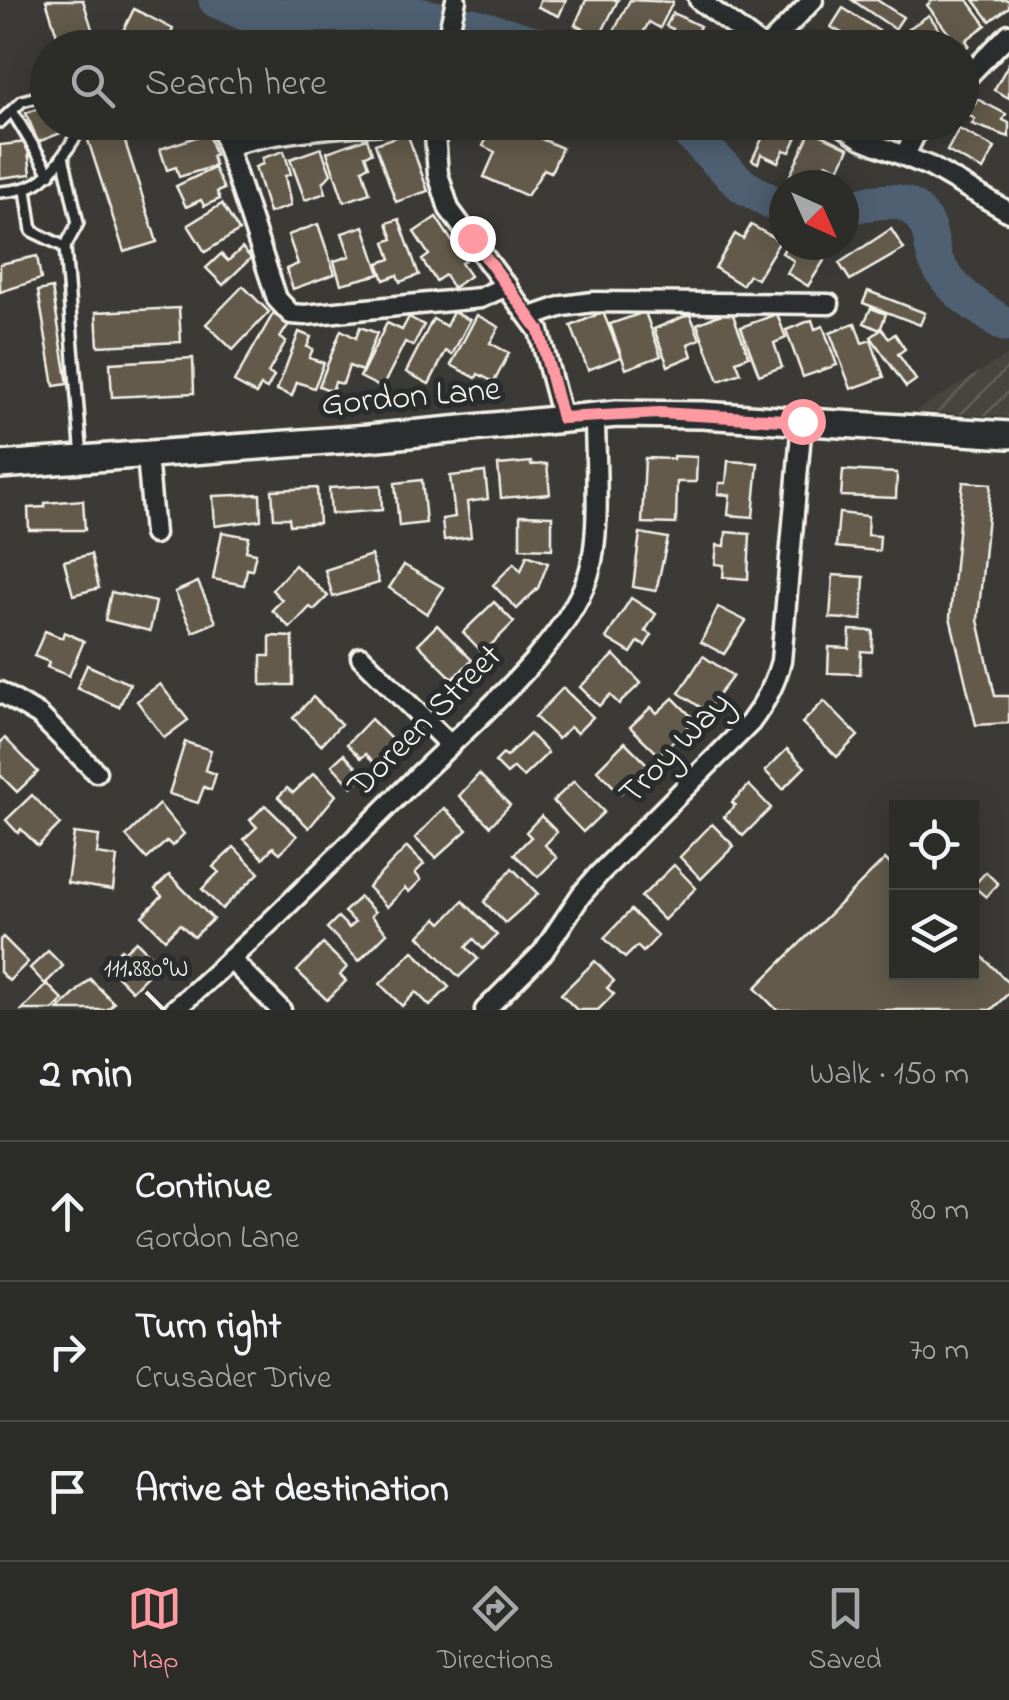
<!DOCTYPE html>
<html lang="en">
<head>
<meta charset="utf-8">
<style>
  :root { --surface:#2c2c29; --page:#343431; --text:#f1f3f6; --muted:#a6a7a8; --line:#484846; --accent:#ff9aa2 }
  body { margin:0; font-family:"Indie Flower",sans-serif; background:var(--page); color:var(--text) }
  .controls { position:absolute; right:30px; bottom:30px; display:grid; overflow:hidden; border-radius:0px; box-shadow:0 5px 25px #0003 }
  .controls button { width:90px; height:90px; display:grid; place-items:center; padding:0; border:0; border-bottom:2px solid var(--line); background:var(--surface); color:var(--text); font:50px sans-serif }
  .compass { position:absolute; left:769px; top:170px; width:90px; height:90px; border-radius:50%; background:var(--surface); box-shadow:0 5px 25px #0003; rotate:135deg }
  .stop { position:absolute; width:30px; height:30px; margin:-22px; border:8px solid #ff9aa2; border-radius:50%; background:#fff }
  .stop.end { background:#ff9aa2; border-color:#fff; box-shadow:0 2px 10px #0008 }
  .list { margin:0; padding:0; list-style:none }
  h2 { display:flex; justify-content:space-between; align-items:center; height:130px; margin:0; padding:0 40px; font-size:42px }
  h2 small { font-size:32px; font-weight:400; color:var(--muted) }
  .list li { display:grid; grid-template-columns:65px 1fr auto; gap:30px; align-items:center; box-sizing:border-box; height:140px; padding:0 40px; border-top:2px solid var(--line) }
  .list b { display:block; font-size:38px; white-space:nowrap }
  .list p { margin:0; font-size:32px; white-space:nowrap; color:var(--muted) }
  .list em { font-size:32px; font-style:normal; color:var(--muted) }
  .icon { flex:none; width:55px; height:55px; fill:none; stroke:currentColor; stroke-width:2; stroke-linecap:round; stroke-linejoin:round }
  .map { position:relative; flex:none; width:1009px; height:1010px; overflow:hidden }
  .search { position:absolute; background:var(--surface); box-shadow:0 5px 25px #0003; left:30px; right:30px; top:30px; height:110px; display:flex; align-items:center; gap:25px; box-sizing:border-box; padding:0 35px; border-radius:55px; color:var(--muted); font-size:38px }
  .sheet { height:550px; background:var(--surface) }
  nav { display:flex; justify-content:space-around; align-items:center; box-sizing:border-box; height:140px; border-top:2px solid var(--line); background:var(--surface); font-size:28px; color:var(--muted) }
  nav a { display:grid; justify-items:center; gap:5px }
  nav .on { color:var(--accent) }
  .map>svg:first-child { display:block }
  .industrial { fill:url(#industrial-furrows) }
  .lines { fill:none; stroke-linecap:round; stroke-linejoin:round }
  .river { stroke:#4f6172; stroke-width:35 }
  .building { fill:#635a4b; stroke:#f4f1e8; stroke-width:2.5 }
  .lane-casing { stroke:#f4f1e8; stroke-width:16 }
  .street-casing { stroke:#f4f1e8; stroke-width:25 }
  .secondary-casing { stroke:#f4f1e8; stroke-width:32 }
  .lane { stroke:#2a2d2e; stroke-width:9 }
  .street { stroke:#2a2d2e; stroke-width:18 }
  .secondary { stroke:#2a2d2e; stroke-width:25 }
  .route { stroke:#ff9aa2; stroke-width:12 }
  .ticks { fill:none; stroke:#f4f1e8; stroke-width:4 }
  .labels { text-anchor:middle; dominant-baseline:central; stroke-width:10; stroke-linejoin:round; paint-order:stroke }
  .street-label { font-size:35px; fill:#f4f1e8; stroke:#2a2d2e }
  .ticks-label { font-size:25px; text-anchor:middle; fill:#f4f1e8; stroke:#2a2d2e; stroke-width:10; stroke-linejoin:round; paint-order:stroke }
</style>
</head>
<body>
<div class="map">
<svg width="1009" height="1010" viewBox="0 0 1009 1010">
  <defs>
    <pattern id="industrial-furrows" width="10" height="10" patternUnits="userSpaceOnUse" patternTransform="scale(2.5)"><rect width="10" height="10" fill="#47443d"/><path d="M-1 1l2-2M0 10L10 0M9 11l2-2" fill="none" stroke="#625f59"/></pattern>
  </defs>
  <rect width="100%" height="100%" fill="#3b3a37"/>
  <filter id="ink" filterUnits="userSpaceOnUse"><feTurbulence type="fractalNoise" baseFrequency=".01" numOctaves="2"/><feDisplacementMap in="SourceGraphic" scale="20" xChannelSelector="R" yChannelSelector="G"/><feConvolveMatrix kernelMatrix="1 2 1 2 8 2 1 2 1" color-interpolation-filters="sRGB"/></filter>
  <g filter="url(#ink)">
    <!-- industrial -->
    <polygon class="industrial" points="1009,354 1009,417 915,411"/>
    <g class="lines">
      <!-- river -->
      <g class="river">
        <polyline points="216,0 251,16 407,13 476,26 552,48"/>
        <polyline points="678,122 743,186 784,209"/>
        <path d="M844,207C876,203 908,190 926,224C932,235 931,250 936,261C950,291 978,307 1004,324H1009"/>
      </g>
    </g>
    <!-- building -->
    <g class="building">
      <polygon points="46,0 83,0 98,48 61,48"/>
      <polygon points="540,0 566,0 559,16 538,7"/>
      <polygon points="586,0 618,0 600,36 575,25"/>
      <polygon points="630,0 673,2 660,28 649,22 641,37 647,40 643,48 636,48 612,35"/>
      <polygon points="852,0 877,0 903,17 895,29"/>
      <polygon points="933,0 968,0 986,25 966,40 969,45 962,51 927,5"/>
      <polygon points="974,0 1009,0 1009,7 990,21"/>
      <polygon points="843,8 879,31 869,48 831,27"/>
      <polygon points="134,9 173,29 164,48 137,48 119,39"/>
      <polygon points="673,13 700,26 691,43 699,48 664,48 673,29 666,26"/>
      <polygon points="929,15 952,48 921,48 908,29"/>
      <polygon points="1009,63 1009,98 994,90"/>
      <polygon points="977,99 1006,114 1003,120 1009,123 1009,137 972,124 975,119 962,112 966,100 975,104"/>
      <polygon points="48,105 48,122 62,122 66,131 38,142 26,113"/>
      <polygon points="145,122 204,122 206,129 193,134 190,124 151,138"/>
      <polygon points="494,122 503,122 562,148 551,172 544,169 527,196 484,177 495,152 483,146"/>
      <polygon points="716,122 744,122 735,139 713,128"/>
      <polygon points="770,122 795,122 794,125 801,128 790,152 784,150 778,162 761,154 758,163 752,160"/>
      <polygon points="120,126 157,242 124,252 87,137"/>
      <polygon points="959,129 995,148 983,170 947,151"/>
      <polygon points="811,130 849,148 839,169 826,163 815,185 794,185 787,182"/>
      <polygon points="208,133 215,155 212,156 215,166 179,177 176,167 167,170 160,149"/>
      <polygon points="407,133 428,191 396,202 375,144"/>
      <polygon points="367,138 372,153 365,155 369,166 362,169 370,193 344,202 327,152"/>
      <polygon points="27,142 31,174 0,178 0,145"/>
      <polygon points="321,148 331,174 323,183 326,193 305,200 290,159"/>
      <polygon points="284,151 291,174 285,176 291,206 269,213 255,167 263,164 262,158"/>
      <polygon points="214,168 224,189 217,192 220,199 204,206 201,200 186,207 176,186"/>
      <polygon points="222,204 239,231 205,252 188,225"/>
      <polygon points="436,217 465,261 461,263 470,276 453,288 445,275 436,281 422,260 429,255 414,232"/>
      <polygon points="399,219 419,275 400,282 397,275 384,280 378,263 391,259 385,242 393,239 387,223"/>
      <polygon points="318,224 335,274 293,289 286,269 298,264 288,235"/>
      <polygon points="751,225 780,241 757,279 749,275 742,285 715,268 735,234 743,239"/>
      <polygon points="364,226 380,274 341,284 334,261 350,256 342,233"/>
      <polygon points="891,229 904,249 850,280 839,263"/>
      <polygon points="787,245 806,247 834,245 808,286 787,273 794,261 782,253"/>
      <polygon points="242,248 251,258 223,285 206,268 221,254 228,261"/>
      <polygon points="37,256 41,279 0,292 0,264"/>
      <polygon points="243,286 269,312 233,350 206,324"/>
      <polygon points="52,288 68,384 54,386 38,291"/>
      <polygon points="868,291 925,313 920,325 863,303"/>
      <polygon points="179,308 181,342 98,346 96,312"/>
      <polygon points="871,308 886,314 880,330 864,323"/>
      <polygon points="731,310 749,356 736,361 741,373 719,381 697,324"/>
      <polygon points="453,312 470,320 452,355 446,351 429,384 406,372 433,319 446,326"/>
      <polygon points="603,312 621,357 588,370 571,326"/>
      <polygon points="645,312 661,356 626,369 610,324"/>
      <polygon points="273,314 289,324 280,338 286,341 268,373 274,376 267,389 261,386 256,394 234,382"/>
      <polygon points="690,314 700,339 688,344 692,356 668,366 654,329"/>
      <polygon points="777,314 786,338 774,343 782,367 759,375 741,327"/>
      <polygon points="477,315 499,327 490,343 509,353 494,382 478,374 476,378 451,365"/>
      <polygon points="409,317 424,325 413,346 405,342 382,388 360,377 387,323 402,330"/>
      <polygon points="812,320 815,329 823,326 837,365 803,377 786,330"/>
      <polygon points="855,323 862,343 871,340 884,377 851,389 830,333"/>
      <polygon points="360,327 377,333 362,371 349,366 343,384 335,382 332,391 319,386 341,330 356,338"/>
      <polygon points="882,329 889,338 895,334 905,349 898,354 916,380 906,387 871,337"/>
      <polygon points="299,332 311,337 307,347 313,349 309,358 324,363 314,388 297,382 292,396 277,390"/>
      <polygon points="193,358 194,393 112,397 110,363"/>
      <polygon points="673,456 697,457 696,482 677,482 676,524 642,523 645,458 673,459"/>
      <polygon points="728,461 758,463 753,517 728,515 730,495 718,494 719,483 726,483"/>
      <polygon points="531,462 531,465 547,464 550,494 501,498 498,465"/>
      <polygon points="843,470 897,473 896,498 841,496"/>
      <polygon points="485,472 488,499 467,502 471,537 444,540 442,519 455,517 450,476"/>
      <polygon points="422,480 426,523 399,526 395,483"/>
      <polygon points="963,482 991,484 978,620 995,696 1009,696 1009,723 976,725 950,617"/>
      <polygon points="381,485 382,510 331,514 329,488"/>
      <polygon points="317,488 319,523 290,525 289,518 274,518 272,490"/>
      <polygon points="260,494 261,520 215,526 213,496"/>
      <polygon points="83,500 85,530 29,530 28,508 45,507 45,503"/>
      <polygon points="839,513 868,516 867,535 880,536 879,551 836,547"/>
      <polygon points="520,515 552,516 552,549 520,548"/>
      <polygon points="222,532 249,537 246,551 256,553 252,570 247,569 244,585 213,579"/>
      <polygon points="726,532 750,534 748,579 723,577 724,565 715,564 717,545 725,546"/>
      <polygon points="640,533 668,538 656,591 633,587"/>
      <polygon points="91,554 99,588 73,595 64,561"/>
      <polygon points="371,555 379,583 333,597 325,570"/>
      <polygon points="527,555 548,563 538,588 517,609 493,585 514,563 521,571"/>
      <polygon points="295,565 328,596 314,610 310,607 290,628 272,610 282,600 272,590"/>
      <polygon points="404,565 444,588 427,614 389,588"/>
      <polygon points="833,575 864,577 862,620 830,618"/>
      <polygon points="198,582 216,622 193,632 175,592"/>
      <polygon points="111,592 156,602 150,631 105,620"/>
      <polygon points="631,598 656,614 645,631 652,635 645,646 638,642 631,653 606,638"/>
      <polygon points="494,602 514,622 483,653 463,632"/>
      <polygon points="718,607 746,621 724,654 701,642"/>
      <polygon points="437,625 472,660 453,679 418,644"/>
      <polygon points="850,630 873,631 872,652 861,651 860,674 828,673 829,647 849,648"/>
      <polygon points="45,631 62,638 64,632 84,641 69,676 47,667 49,662 34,656"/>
      <polygon points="270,636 293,637 293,685 261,685 261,656 270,656"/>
      <polygon points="614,655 641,683 619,704 610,695 599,706 580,687"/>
      <polygon points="703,656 733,676 706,711 679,693"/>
      <polygon points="87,665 130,684 119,707 77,688"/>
      <polygon points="160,684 188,720 164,738 137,701"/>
      <polygon points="563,688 593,717 577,733 570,727 558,739 535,717"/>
      <polygon points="313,697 341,724 321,745 293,718"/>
      <polygon points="673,698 695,720 659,755 630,727 651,707 657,713"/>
      <polygon points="824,701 858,736 837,757 802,723"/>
      <polygon points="371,719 395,743 375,763 366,754 361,758 347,744"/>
      <polygon points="530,734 548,753 523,777 514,768 507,774 495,762 503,754 506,757"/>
      <polygon points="5,738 38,772 17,792 0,775 0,743"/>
      <polygon points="185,742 211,750 205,770 216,774 211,790 204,787 198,803 169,794"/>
      <polygon points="625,742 650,767 620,793 597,770"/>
      <polygon points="787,749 805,767 783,789 765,771"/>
      <polygon points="344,754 364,775 352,787 332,765"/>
      <polygon points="314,773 336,795 309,828 278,797 287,788 293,793"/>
      <polygon points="479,774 510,805 490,826 459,796"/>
      <polygon points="574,781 604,812 583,832 553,801"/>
      <polygon points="749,785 771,808 743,836 724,817 735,805 732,802"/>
      <polygon points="32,795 60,824 38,846 21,829 18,833 6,820"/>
      <polygon points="159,804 184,834 172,846 167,841 147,859 126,836"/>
      <polygon points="265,805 297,836 280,853 273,847 263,858 244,839 257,827 250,820"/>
      <polygon points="444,808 467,830 436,858 415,838"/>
      <polygon points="541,816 557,832 545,845 557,858 538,877 514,854 531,837 526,832"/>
      <polygon points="712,824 734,846 701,879 680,857"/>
      <polygon points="74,833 99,836 97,854 117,857 113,890 67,883"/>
      <polygon points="234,847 259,873 222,909 202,889 219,872 213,867"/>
      <polygon points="407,847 424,864 415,873 421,880 409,892 405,888 387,907 368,887"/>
      <polygon points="885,859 896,870 896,972 972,972 972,946 1009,984 1009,993 991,1010 777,1010 755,988"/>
      <polygon points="674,865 696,888 664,920 641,897"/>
      <polygon points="512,868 538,894 505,923 484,902"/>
      <polygon points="986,872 998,884 986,897 973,886"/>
      <polygon points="169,875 213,919 194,937 180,924 165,939 142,916 162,896 155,889"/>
      <polygon points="360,897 375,912 371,916 387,933 359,961 327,928 338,917 349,928 355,922 344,912"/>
      <polygon points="463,901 497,935 483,949 474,939 466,947 478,959 459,977 419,936 437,918 442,923"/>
      <polygon points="631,910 658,936 643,952 637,946 625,958 604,938"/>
      <polygon points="3,937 28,962 9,981 0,972 0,940"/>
      <polygon points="136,941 155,960 143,973 147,976 132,991 105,964 121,949 124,952"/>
      <polygon points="323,944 347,967 340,975 346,981 327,1000 297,971"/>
      <polygon points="48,951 63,966 45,984 30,968"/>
      <polygon points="413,951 449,987 430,1006 416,992 402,1006 380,984"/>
      <polygon points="595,961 614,981 607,988 614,994 598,1010 577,1010 561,994"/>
      <polygon points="90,979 114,1003 107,1010 58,1010"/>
      <polygon points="47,984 63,1000 53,1010 22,1010"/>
    </g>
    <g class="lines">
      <defs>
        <g id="lane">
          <polyline points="12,111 50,174"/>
          <polyline points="0,122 22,101 48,94"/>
          <polyline points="70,122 76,136 63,156 78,223 65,247 82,459"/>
          <polyline points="26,190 32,231 65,247"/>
          <path d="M0,192C32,190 44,183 63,156"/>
        </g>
        <g id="street">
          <polyline points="699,0 764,48"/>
          <polyline points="445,48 456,0"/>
          <polyline points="766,48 813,0"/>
          <polyline points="962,82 1009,34"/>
          <polyline points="219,122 277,299 291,314 305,315 480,298 507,286"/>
          <polyline points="434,122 438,174 449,209 539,331 562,418"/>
          <polyline points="837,122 862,139 931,167 1009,212"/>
          <path d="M227,146C282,129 375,123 434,123"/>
          <polyline points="905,155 921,122"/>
          <polyline points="531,317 563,306 593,302 829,304"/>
          <polyline points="147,455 154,534"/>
          <polyline points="361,657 450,745"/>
          <polyline points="0,692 39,715 96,772"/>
          <polyline points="231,960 281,1010"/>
          <path d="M174,1010C260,935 340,853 422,772C475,720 564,646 588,576C602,534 595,461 595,416"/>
          <path d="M485,1010L543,952L581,895L600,873L750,723C765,703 775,685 781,661L802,421"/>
        </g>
        <polyline id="secondary" points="0,465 368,438 617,414 702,415 1009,435"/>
      </defs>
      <!-- lane casing -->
      <use href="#lane" class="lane-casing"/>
      <!-- street casing -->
      <use href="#street" class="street-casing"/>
      <!-- secondary casing -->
      <use href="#secondary" class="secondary-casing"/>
      <!-- lane -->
      <use href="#lane" class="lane"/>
      <!-- street -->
      <use href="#street" class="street"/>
      <!-- secondary -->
      <use href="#secondary" class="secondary"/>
    </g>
  </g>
  <g class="lines" filter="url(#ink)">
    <!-- route -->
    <polyline class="route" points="472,238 539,330 562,418 660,413 802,421"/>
  </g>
  <!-- ticks -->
  <path class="ticks" d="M146,992L164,1010"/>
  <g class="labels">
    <!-- street labels -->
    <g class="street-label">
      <text transform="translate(411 398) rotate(-5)">Gordon Lane</text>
      <text transform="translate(426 722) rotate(-45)">Doreen Street</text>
      <text transform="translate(676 749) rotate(-46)">Troy Way</text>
    </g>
  </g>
  <g class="ticks-label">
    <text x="146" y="976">111.880°W</text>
  </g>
</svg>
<div class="controls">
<button><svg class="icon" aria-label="locate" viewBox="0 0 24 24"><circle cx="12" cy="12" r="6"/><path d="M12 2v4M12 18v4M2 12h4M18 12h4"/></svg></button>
<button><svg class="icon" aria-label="layers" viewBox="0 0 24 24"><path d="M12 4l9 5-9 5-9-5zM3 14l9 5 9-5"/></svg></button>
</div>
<svg class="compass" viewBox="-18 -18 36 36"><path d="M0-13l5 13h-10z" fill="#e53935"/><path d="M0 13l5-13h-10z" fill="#a6a7a8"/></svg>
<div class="stop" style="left:802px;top:421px"></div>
<div class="stop end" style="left:472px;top:238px"></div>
<div class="search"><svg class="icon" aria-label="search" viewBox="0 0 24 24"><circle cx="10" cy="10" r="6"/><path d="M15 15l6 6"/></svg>Search here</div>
</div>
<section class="sheet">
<h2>2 min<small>Walk · 150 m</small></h2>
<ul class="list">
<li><svg class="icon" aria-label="ahead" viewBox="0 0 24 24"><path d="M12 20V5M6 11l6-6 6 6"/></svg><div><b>Continue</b><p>Gordon Lane</p></div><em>80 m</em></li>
<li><svg class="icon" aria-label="right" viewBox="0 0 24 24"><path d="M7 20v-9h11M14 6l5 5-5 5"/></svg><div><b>Turn right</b><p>Crusader Drive</p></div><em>70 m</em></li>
<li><svg class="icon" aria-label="arrive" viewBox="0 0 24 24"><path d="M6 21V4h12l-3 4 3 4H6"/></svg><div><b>Arrive at destination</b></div></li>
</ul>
</section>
<nav>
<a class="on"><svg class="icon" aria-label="map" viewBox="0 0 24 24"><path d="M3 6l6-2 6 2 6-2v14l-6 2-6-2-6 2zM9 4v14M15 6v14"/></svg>Map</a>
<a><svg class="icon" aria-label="directions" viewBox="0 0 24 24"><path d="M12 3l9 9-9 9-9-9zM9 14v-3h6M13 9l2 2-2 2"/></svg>Directions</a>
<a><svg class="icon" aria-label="saved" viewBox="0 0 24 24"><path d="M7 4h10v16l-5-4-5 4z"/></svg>Saved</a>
</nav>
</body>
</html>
